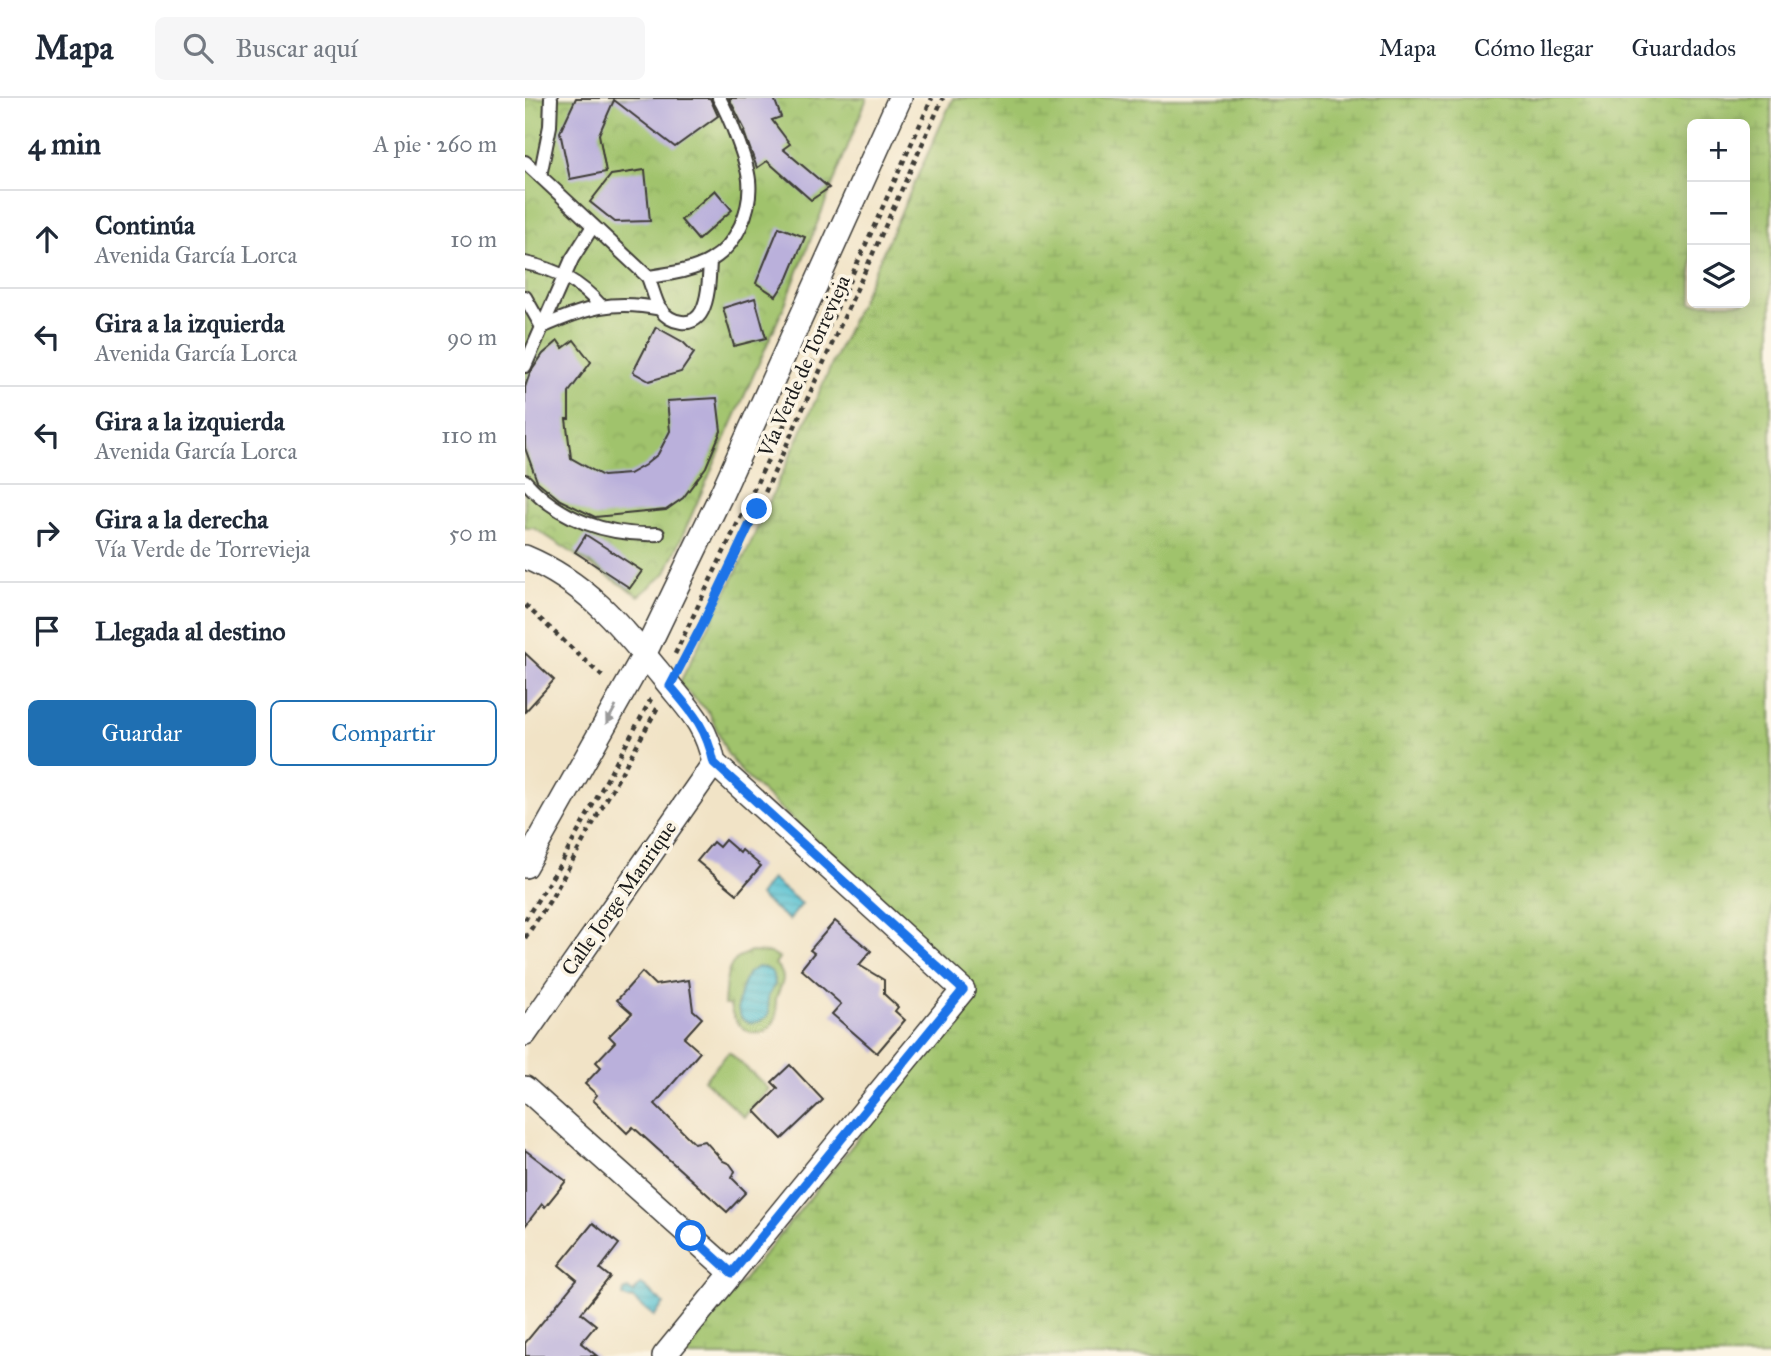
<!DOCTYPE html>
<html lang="es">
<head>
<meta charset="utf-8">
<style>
  :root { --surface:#fff; --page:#f6f6f7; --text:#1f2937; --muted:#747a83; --line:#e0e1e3; --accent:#1f6fb2 }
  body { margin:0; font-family:"IM FELL Great Primer",serif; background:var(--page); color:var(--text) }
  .controls { position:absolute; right:21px; top:21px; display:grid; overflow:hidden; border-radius:10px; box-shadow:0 4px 18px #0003 }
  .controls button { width:63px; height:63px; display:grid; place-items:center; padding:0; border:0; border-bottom:2px solid var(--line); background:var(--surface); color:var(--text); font:35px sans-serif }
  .stop { position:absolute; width:21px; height:21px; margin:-16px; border:5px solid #1a73e8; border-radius:50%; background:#fff }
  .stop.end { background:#1a73e8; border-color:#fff; box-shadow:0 2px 7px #0008 }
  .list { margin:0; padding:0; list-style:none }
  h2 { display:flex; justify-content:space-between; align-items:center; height:91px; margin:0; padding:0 28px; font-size:30px }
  h2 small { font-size:23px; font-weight:400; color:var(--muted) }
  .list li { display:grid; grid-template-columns:46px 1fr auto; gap:21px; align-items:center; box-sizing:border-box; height:98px; padding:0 28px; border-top:2px solid var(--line) }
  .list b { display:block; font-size:26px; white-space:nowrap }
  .list p { margin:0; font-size:23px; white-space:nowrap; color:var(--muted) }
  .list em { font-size:23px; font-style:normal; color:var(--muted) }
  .actions { display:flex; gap:14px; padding:21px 28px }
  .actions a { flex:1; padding:16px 0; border:2px solid var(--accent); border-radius:10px; text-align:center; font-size:24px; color:var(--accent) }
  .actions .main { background:var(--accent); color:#fff }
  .icon { flex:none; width:38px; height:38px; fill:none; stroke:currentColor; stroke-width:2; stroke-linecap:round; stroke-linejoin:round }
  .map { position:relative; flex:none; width:1246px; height:1258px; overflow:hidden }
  header { display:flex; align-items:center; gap:42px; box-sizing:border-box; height:98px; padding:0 35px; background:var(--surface); border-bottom:2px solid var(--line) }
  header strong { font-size:33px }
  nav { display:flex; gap:38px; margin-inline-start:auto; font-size:24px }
  .search { width:490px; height:63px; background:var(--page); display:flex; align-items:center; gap:18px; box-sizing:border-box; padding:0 24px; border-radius:10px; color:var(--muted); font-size:26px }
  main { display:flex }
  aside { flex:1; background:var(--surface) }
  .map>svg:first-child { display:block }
  .green { fill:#a0c36c; stroke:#5e7044; stroke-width:2 }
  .wetland { fill:url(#wetland-marsh); stroke:#5e7044; stroke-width:2; fill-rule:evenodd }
  .park { fill:url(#park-crowns); stroke:#5e7044; stroke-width:2 }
  .water { fill:url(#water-rules); stroke:#3a6f78; stroke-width:2 }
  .building { fill:#bab0db }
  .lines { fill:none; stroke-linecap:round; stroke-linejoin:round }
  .lane-casing { stroke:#3c3a36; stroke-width:16 }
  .street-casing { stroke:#3c3a36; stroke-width:26 }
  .path { stroke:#3c3a36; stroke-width:4.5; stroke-dasharray:5 5; stroke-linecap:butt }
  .lane { stroke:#fff; stroke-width:12 }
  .street { stroke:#fff; stroke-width:23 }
  .oneway { fill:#999 }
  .route { stroke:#1a73e8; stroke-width:9 }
  .labels { text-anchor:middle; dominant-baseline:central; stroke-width:7; stroke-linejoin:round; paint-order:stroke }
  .street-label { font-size:21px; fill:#1c1c1c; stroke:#fcf5e5 }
</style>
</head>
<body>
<header>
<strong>Mapa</strong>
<div class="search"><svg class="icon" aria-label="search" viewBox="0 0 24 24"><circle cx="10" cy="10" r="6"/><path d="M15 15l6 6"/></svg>Buscar aquí</div>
<nav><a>Mapa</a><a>Cómo llegar</a><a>Guardados</a></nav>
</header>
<main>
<aside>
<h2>4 min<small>A pie · 260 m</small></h2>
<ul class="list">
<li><svg class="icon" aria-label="ahead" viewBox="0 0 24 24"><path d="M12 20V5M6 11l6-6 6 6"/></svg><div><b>Continúa</b><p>Avenida García Lorca</p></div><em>10 m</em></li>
<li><svg class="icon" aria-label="left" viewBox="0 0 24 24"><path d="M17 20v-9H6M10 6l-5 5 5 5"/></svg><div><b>Gira a la izquierda</b><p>Avenida García Lorca</p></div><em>90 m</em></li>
<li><svg class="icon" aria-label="left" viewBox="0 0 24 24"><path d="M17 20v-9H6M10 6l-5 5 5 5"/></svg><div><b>Gira a la izquierda</b><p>Avenida García Lorca</p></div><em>110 m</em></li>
<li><svg class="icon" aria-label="right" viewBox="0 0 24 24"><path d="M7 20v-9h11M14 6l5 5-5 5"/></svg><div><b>Gira a la derecha</b><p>Vía Verde de Torrevieja</p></div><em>50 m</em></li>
<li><svg class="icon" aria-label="arrive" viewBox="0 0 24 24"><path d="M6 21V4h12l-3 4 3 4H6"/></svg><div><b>Llegada al destino</b></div></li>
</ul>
<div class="actions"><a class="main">Guardar</a><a>Compartir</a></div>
</aside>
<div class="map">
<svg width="1246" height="1258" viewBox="0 0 1246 1258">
  <defs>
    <pattern id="wetland-marsh" width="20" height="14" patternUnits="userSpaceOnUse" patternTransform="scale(1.75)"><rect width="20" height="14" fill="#a0c36c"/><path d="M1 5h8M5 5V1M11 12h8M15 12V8" fill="none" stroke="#89a75d"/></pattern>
    <pattern id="park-crowns" width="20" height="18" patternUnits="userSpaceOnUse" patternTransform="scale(1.75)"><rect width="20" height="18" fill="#a0c36c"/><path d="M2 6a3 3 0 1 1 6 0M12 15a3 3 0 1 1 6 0" fill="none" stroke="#89a75d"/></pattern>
    <pattern id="water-rules" width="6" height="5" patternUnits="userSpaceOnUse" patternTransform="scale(1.75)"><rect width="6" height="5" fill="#58c2d3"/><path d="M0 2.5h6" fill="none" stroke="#4ca6b5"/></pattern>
  </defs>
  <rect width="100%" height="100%" fill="#fcf5e5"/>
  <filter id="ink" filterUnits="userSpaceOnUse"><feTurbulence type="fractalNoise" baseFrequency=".0143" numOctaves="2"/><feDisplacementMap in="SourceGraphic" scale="14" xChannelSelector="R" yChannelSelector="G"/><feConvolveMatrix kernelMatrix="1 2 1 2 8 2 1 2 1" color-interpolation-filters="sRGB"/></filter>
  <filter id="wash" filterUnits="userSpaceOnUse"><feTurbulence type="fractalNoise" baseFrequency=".00686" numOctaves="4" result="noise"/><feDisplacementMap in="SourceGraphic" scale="28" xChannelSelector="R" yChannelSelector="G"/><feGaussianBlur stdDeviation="1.57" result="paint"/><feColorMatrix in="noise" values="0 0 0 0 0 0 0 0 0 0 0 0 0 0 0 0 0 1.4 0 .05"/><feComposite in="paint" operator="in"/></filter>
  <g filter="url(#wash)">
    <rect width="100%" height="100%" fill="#f1e3c6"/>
    <!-- green -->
    <polygon class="green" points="204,954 244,991 219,1019 179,982"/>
    <!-- wetland -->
    <path class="wetland" d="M428,0H1246V1258H157L453,892L218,676L202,655L184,614L154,586L222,453ZM1167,26H1220V205H1167Z"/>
    <!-- park -->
    <g class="park">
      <polygon points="0,0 342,0 260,206 141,475 114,498 9,430 0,430"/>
      <path d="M225,854L245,855L254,860L250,866C265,881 255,886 251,901C250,908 254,914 250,922C236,948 208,931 205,907H199C201,884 199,862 225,854Z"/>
    </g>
    <!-- water -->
    <g class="water">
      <polygon points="246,781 277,806 264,822 234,798"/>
      <path d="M232,869L241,870L247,874L250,886L243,899L244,916C234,929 214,928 213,909C213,899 218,885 222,876Z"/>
      <polygon points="116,1186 139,1206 129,1218 107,1200 103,1201 98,1198 99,1193 103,1191 108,1195"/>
    </g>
    <g id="blocks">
      <!-- building -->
      <g class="building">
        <polygon points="51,0 185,0 193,18 150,49 89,2 74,36 81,74 45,81 35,34"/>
        <polygon points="204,0 249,0 256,19 247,22 265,46 258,51 304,90 286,102 242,63 232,70 219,34 220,32"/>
        <polygon points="120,72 125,123 90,124 65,104 86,77"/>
        <polygon points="190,92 207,112 173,142 156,122"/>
        <polygon points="254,129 280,139 263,180 251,198 231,185"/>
        <polygon points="230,200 241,240 209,248 198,210"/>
        <polygon points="131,229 158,244 169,255 156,274 124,283 108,274"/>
        <polygon points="49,242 66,264 44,294 44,321 41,321 46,360 78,378 104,376 120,367 133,356 145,333 142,303 192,300 196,333 181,369 158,400 141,412 70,419 35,402 12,383 0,350 0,289 5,275 18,256 33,243 38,250"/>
        <polygon points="61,437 117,473 105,490 50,454"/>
        <polygon points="0,555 29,582 0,614"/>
        <polygon points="200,742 215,755 217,752 236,768 212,796 172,763 188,744 194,749"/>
        <polygon points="310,823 346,853 334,867 359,882 359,896 373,909 370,913 380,922 352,955 307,916 316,906 276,871 289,855 285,852"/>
        <polygon points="117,874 130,887 164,882 168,912 177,920 159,940 175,954 130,1006 169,1045 180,1043 198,1063 205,1066 210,1073 207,1080 221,1094 202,1114 108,1029 102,1035 68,1002 72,997 60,986 76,969 71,964 90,944 84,938 107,915 92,902"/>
        <polygon points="265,967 298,1002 257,1041 230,1013 253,990 247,984"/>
        <polygon points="0,1052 41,1083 20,1109 17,1106 0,1128"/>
        <polygon points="68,1125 94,1146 75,1171 85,1179 56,1215 71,1227 56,1245 72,1258 0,1258 0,1245 52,1182 34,1167"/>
      </g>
    </g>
  </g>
  <g filter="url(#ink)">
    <use href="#blocks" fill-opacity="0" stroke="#3c3a36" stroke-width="2"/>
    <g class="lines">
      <defs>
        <g id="lane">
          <path d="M0,64L123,179C144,176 168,173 186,162C212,147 227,111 224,82C222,63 204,17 194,0"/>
          <polyline points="15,78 25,28 26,0"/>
          <path d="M0,165C31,171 55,184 76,208"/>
          <path d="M123,179C127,189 130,202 135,211C145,225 168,231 177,213C184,199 184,179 185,163"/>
          <path d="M0,199L17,229C60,210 88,201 136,211"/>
          <polyline points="0,268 47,161 68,128"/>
          <path d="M0,383C34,422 83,438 133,436"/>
        </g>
        <g id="street">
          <path d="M0,459C62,485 96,528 137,578C162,610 180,623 189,665L438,892L207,1175L0,990"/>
          <polyline points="0,768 119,557 196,397 375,0"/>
          <polyline points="0,936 189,665"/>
          <polyline points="139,1258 207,1175"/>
        </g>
      </defs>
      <!-- lane casing -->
      <use href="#lane" class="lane-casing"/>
      <!-- street casing -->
      <use href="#street" class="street-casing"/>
      <!-- path -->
      <g class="path">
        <polyline points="0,507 79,580"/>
        <polyline points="150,556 251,345 407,0"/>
        <polyline points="157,565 211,459 418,0"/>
        <polyline points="0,822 36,765 126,601"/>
        <polyline points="0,840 26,801 133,609"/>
      </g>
      <!-- lane -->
      <use href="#lane" class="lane"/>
      <!-- street -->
      <use href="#street" class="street"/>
    </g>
    <!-- one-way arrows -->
    <defs><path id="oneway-solid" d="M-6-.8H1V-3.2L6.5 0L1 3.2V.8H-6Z" transform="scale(1.75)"/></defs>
    <use class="oneway" href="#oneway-solid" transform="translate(86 617) rotate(119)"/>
  </g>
  <g class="lines" filter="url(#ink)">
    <!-- route -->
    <path class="route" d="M166,1138L207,1175L438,892L189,665C181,629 168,615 145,588L178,525L232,411"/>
  </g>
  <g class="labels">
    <!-- street labels -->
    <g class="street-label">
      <text transform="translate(279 268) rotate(-66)">Vía Verde de Torrevieja</text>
      <text transform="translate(94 800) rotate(-55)">Calle Jorge Manrique</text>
    </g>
  </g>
</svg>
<div class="controls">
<button>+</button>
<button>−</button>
<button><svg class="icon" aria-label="layers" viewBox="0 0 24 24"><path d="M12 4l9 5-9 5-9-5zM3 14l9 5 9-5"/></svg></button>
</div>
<div class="stop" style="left:166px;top:1138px"></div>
<div class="stop end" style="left:232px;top:411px"></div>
</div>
</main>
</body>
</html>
